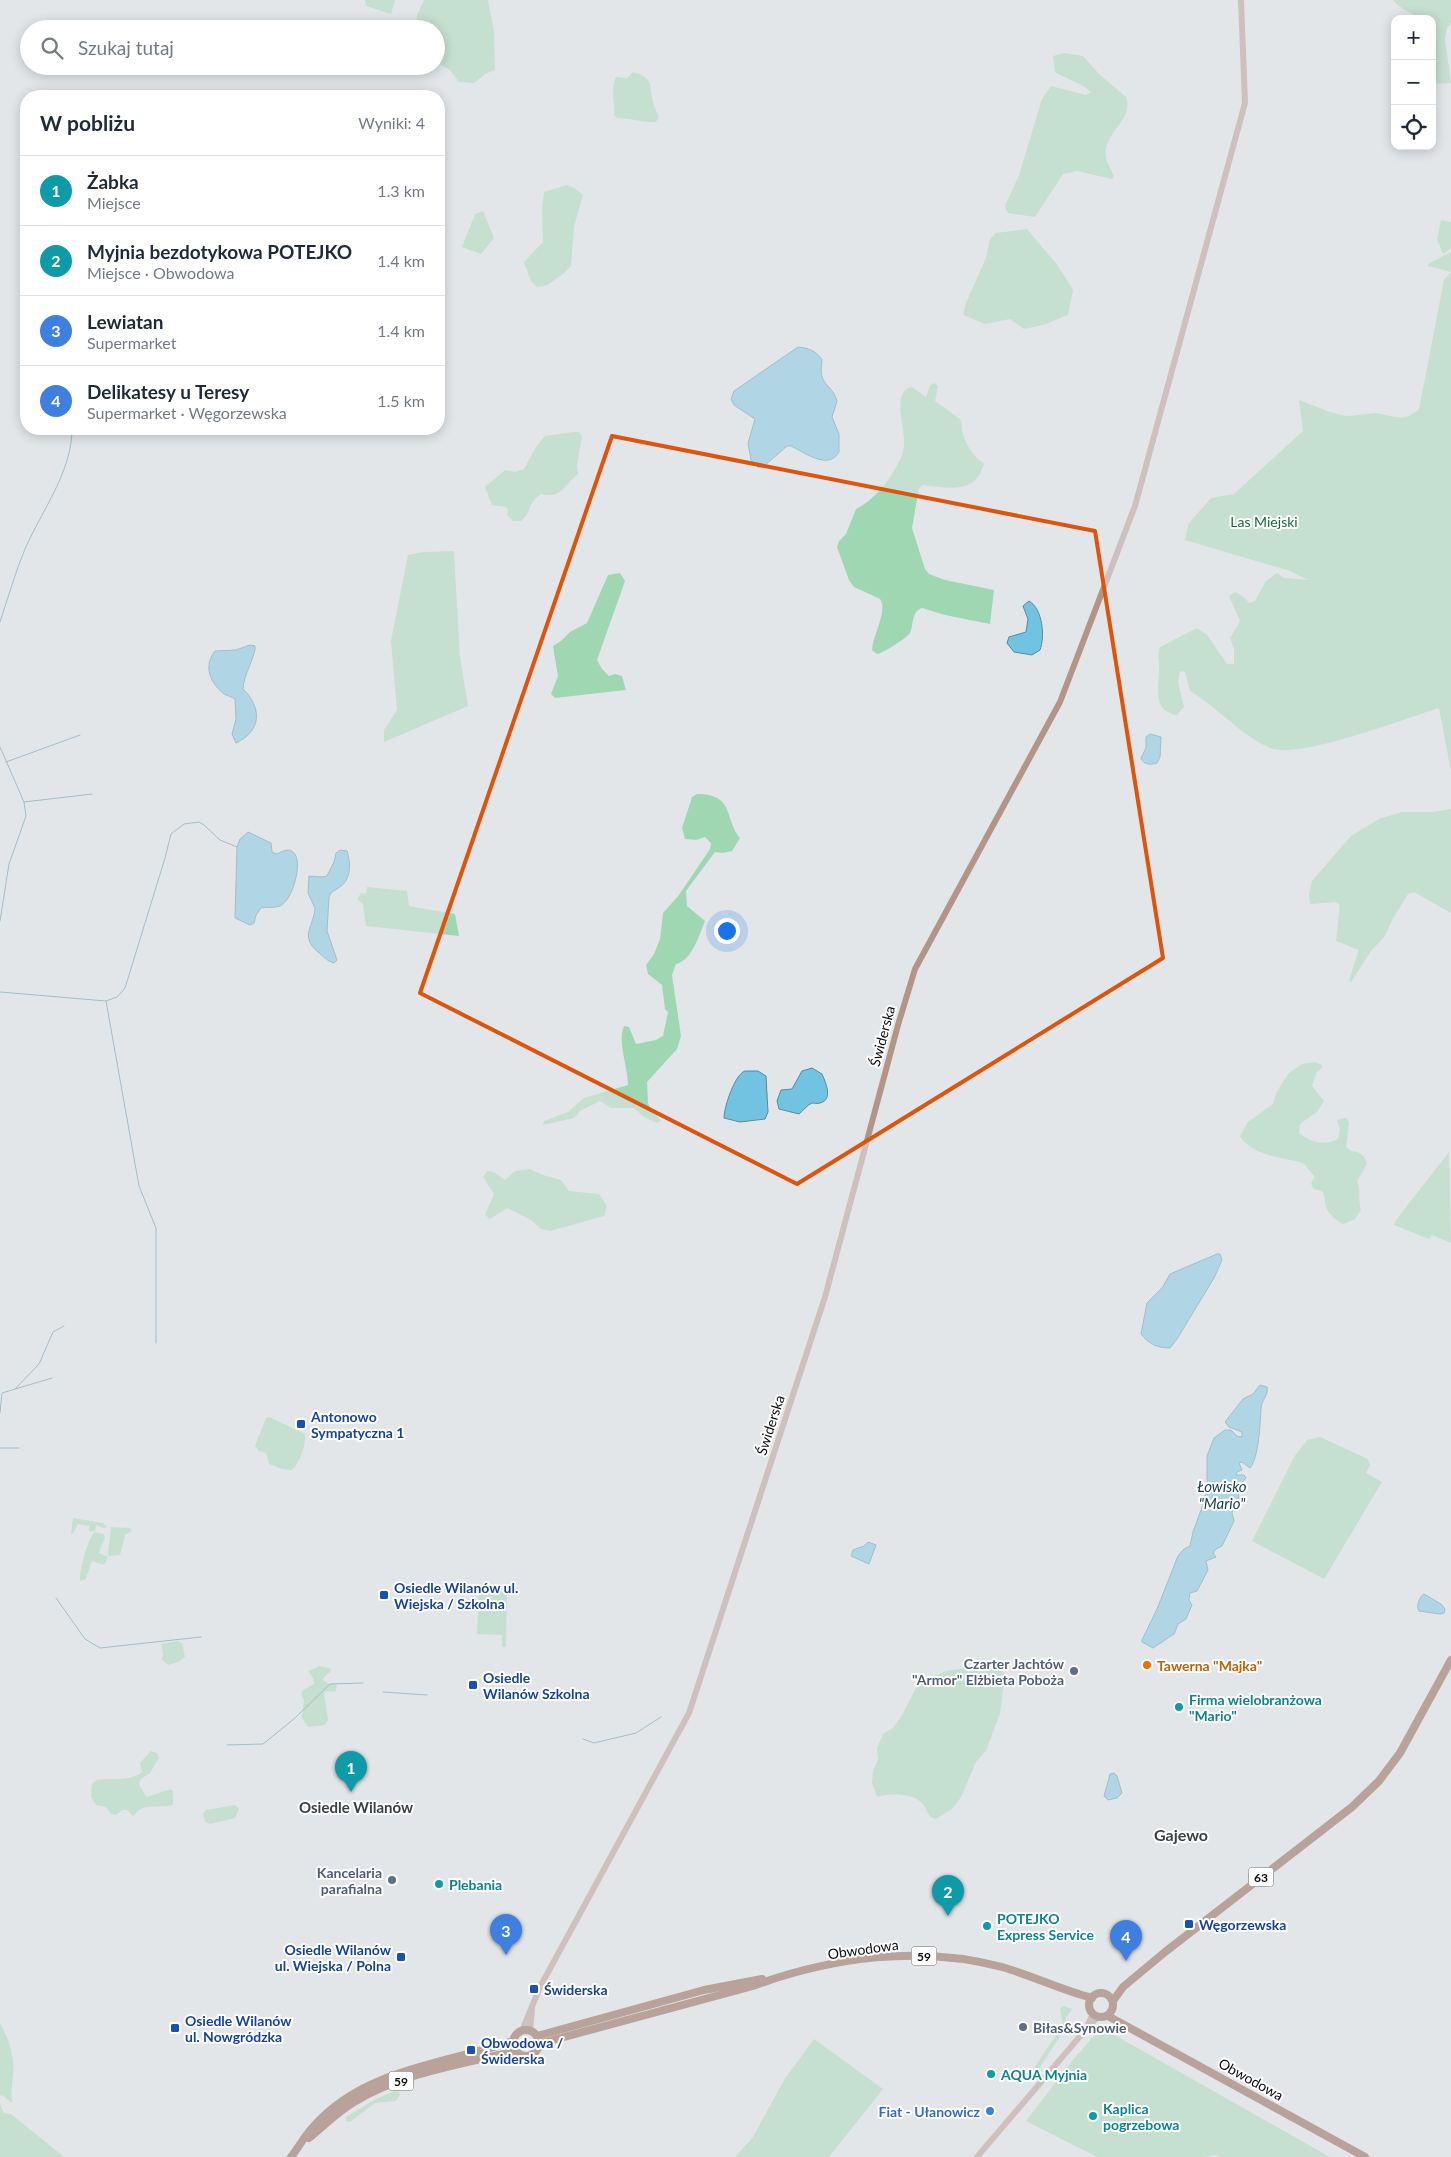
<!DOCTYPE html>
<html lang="pl">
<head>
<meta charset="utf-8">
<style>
  :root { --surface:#fff; --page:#f6f6f7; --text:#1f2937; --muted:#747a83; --line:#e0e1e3; --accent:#1a73e8 }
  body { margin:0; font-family:Lato,sans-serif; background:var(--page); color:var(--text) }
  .controls { position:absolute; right:15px; top:15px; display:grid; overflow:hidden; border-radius:10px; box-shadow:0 2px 12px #0003 }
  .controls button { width:45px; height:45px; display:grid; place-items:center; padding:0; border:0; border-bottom:1px solid var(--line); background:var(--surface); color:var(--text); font:25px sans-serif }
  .you { position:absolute; left:726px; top:930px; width:18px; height:18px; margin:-12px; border:4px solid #fff; border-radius:50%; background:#1a73e8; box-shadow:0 0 0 8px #1a73e833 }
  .badge { display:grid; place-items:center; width:32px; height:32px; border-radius:50%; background:var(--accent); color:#fff; font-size:16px; font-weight:700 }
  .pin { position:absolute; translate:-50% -41px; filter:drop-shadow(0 1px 2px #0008) }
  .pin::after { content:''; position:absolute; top:26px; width:18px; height:15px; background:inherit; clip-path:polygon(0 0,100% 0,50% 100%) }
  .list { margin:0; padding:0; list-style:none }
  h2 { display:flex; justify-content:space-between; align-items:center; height:65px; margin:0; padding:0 20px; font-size:21px }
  h2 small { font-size:16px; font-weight:400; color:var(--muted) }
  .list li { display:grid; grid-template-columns:32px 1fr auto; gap:15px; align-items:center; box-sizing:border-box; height:70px; padding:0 20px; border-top:1px solid var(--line) }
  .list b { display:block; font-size:19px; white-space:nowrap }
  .list p { margin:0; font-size:16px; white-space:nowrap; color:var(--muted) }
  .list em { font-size:16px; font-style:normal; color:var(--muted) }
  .icon { flex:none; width:28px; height:28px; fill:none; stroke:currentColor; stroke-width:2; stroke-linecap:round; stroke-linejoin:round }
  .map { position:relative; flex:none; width:1451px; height:2157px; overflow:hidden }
  .search { position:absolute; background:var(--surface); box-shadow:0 2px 12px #0003; left:20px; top:20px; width:425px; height:55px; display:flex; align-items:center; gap:12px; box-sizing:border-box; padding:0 18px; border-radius:28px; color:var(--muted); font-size:19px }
  .panel { position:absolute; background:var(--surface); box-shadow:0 2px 12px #0003; left:20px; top:90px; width:425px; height:345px; border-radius:20px }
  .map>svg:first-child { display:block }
  .green { fill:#a0d7b3 }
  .water { fill:#71c3e1; stroke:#538ca2 }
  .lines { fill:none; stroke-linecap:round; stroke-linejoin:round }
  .stream { stroke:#538ca2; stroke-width:1 }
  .tertiary { stroke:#b39588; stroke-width:6 }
  .primary { stroke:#845139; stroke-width:8 }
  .marked { fill:none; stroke:#dd550c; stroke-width:4; stroke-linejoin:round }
  .transit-dot { fill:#1a4fb4; stroke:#fff; stroke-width:2 }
  .food-dot { fill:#e8710a; stroke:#fff; stroke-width:2 }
  .service-dot { fill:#5c6f8a; stroke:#fff; stroke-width:2 }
  .culture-dot { fill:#0f9aa8; stroke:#fff; stroke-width:2 }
  .shop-dot { fill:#3f7fe0; stroke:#fff; stroke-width:2 }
  .labels { text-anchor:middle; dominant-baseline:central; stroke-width:4; stroke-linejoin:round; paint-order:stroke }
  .shield { fill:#fff; stroke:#555656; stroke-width:1 }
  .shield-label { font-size:12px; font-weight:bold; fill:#0c0d0e }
  .park-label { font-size:14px; fill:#1c6740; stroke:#fff }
  .street-label { font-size:14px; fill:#0c0d0e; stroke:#fff }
  .transit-label { font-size:14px; font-weight:bold; fill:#164399; stroke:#fff; text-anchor:start }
  .service-label { font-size:14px; font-weight:bold; fill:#4e5e75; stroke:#fff; text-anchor:end }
  .food-label { font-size:14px; font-weight:bold; fill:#c56008; stroke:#fff; text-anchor:start }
  .culture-label { font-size:14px; font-weight:bold; fill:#0d838f; stroke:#fff; text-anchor:start }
  .shop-label { font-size:14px; font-weight:bold; fill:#366cbe; stroke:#fff; text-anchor:end }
  .water-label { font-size:15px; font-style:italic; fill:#1b414e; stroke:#fff }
  .neighbourhood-label { font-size:15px; font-weight:bold; fill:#3c3f41; stroke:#fff }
  .quarter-label { font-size:16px; font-weight:bold; fill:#3c3f41; stroke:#fff }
</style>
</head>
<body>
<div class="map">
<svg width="1451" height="2157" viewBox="0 0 1451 2157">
  <rect width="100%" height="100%" fill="#e3e6e9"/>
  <!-- green -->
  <g class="green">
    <polygon points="365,0 395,0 391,14 366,6"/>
    <polygon points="424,0 488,0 494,32 495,70 485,74 474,83 459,82 450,70 436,62 436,29 416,29 417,15"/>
    <path d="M1393,0H1451V23L1447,28L1445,39L1451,83L1432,84V19C1420,19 1401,10 1393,0Z"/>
    <path d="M1064,53L1083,56L1099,74L1126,97C1135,120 1102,132 1106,157C1107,163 1111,170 1114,176L1112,179L1077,171L1063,174L1035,217L1008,213L1005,206L1019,175L1042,99L1051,86L1086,95L1091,92C1082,83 1066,79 1055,72L1053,56Z"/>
    <path d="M633,72C654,78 649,85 653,102C654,107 657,113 659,117L656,122C642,123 632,118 617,118L614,115C615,101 610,90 616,77L627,78Z"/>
    <polygon points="567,185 576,189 583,195 574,226 571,266 564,273 548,285 537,287 531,281 524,262 543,242 542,208 544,192"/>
    <polygon points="483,211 494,238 481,254 462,247 475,214"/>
    <polygon points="1441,220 1451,222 1451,248 1443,254 1437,239"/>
    <polygon points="1027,229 1058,266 1073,290 1068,315 1043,325 1024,329 1010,319 985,324 963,315 966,303 986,258 990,239 996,233"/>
    <path d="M1451,252V771L1439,708C1406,718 1298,760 1270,748C1242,736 1217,707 1190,691L1185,672L1180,671L1178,682L1184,707L1177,715C1150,711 1160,684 1159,666C1159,658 1157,655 1160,647L1197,628L1207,635L1227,664H1234V649L1230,638L1240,621L1229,596L1235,592L1245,598L1249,603L1255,601L1266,581L1277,573L1284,578L1308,580L1290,571L1185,540L1189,523L1211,498L1234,494L1303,431L1299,400C1313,405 1334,415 1348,416C1357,416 1368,413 1375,413C1394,415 1402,424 1419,409L1444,280L1451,272L1428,266V264Z"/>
    <path d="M934,383L938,386L935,401L960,419C963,424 961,429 963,434C966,445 974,458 984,463C977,495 947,488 923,485L919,488L912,528L925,569L929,574L945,580L994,590L990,624L945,615L922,608C911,612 914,624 910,633C908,637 882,654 877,654L872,650C873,635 888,610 880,599L854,587L849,580L837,547L839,541L846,534L856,509C876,500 901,468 904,446C906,429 890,391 912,387L926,397L930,386Z"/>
    <path d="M574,432H579L582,436L577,465L578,474C563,486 562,499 541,494C526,505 532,512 521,521H513L507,515L508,510L506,507L492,505L485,487L505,470L515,472L524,469L536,447L545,436Z"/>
    <polygon points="454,551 460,658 468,706 384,742 384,730 397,710 391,641 408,555 424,552"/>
    <polygon points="620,573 625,581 597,660 602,669 609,676 615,674 622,676 626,690 555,698 551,694 558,676 553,646 561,641 570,632 587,623 608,575"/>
    <path d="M697,794C735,794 724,819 740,838L732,851L723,853L715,852L686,891L687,906L705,921C699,935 692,961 676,964L672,975L681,1036L677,1049L647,1082L648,1104L661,1121L657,1123L644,1117L634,1108H611L600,1101L580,1111L574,1118L543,1125L544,1121L568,1112L584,1098L628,1085C628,1068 617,1040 624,1026L629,1027L636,1044L656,1040L663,1036L668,1012L665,1009L662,985L648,974L646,965L654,954L660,939L663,913L679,895L710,849L711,843L705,837L696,840L685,839L682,828L692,797Z"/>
    <polygon points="1451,809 1451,913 1414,892 1408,894 1392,920 1385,936 1371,951 1351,982 1349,980 1359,950 1336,941 1340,905 1336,902 1310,904 1309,894 1312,881 1351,836 1379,819 1402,812 1433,812"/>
    <polygon points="367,887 407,891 409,906 455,914 459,936 366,926 363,904 357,899 361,893 366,894"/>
    <path d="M1315,1062L1322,1065V1068L1316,1073L1312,1086L1324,1101L1318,1111L1300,1124L1299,1133C1310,1142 1324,1146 1338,1139L1340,1129L1337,1120L1346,1118L1349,1122L1346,1147L1351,1151C1361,1152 1364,1154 1367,1164L1357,1181C1361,1191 1358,1200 1361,1210L1355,1219L1343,1224C1336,1220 1329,1215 1326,1207C1324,1201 1326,1197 1322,1191L1314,1189L1311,1184L1314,1176L1303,1163C1282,1157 1252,1156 1240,1136L1248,1122L1273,1104L1277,1091L1289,1073L1302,1064Z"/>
    <polygon points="1449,1152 1451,1243 1432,1235 1429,1239 1394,1225 1396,1220"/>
    <polygon points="530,1169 543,1175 561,1180 569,1191 599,1194 607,1206 604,1216 550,1231 541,1229 531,1220 507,1208 490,1219 485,1215 494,1194 483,1177 487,1171 494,1172 505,1180 515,1171"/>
    <path d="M269,1417L305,1434C306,1445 300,1463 292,1470L282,1469L269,1464L266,1453L259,1451L255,1446L266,1418Z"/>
    <polygon points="1320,1437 1368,1459 1370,1465 1366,1473 1382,1482 1324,1579 1252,1541 1294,1457 1307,1440"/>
    <polygon points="73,1518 103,1523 107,1527 103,1528 96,1525 95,1531 90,1532 89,1526 78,1524 74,1532 71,1535"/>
    <polygon points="111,1527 130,1528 132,1531 125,1535 120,1555 109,1556 108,1554"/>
    <path d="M95,1532L103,1534L105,1537L99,1553L108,1557L104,1565L92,1561L91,1563L86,1579L80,1581C79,1572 88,1537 95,1532Z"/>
    <polygon points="479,1587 507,1588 506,1647 502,1647 502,1635 477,1634"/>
    <polygon points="178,1641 182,1643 185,1657 178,1662 168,1665 162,1660 163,1653 161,1644"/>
    <path d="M967,1665H973L981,1668L983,1666C992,1666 998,1668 1005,1674L1000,1713L986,1751L976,1762L961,1797L952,1809L936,1819C926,1817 928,1808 921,1802C911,1793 889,1793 877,1797L872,1783L873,1771L878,1760L877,1748L883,1734L893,1728L901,1717L916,1688C926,1683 934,1676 944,1672C953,1668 958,1672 967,1665Z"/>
    <polygon points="320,1666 331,1669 330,1672 324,1677 323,1680 329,1684 336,1684 337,1687 335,1692 325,1691 324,1694 328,1720 325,1725 308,1727 302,1718 304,1700 301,1694 303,1690 314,1684 313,1678 308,1671"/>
    <path d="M151,1751L157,1753L159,1758L150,1773L141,1779L139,1783C140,1787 144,1794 147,1797L170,1789L173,1791V1805C163,1808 148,1804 139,1810C137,1812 135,1814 133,1816L127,1810H122L116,1815L111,1814L106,1807L96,1805L91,1797L92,1784L97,1780C113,1777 128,1783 142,1772L140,1763Z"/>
    <polygon points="235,1805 239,1809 235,1818 210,1824 205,1822 203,1814 206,1810"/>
    <polygon points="1063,2006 1072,2009 1066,2018 1065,2028 1037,2072 1034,2068 1063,2025 1060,2009"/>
    <path d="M0,2023C9,2040 15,2056 13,2076C12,2086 11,2093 12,2103L2,2095L0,2096Z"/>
    <polygon points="1111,2033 1330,2157 1220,2157 1216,2155 1204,2157 1097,2157 1026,2121 1076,2056 1094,2036"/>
    <polygon points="814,2039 883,2089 829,2157 735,2157 753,2137 784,2080"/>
    <polygon points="395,2091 399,2092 400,2095 396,2101 375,2103 350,2122 346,2121 346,2117 374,2100"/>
    <polygon points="0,2104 4,2113 11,2114 64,2157 0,2157"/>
  </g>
  <!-- water -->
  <g class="water">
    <path d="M798,347C808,348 817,351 822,360C818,388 831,381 837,401L832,417L839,434V452C828,471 804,452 791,446H787L764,466L758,467L751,460L748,443L755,419L734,405L731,399L734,391Z"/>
    <path d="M1029,601C1043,609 1045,637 1040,650L1032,655L1014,652L1007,643L1009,637L1026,632L1028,619L1023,606Z"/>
    <path d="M250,645L255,646C257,653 243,676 243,689C262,707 262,731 236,743L232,734L236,719L235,699C232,697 228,696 224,694C210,683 203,666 215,651L236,650Z"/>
    <path d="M1150,734L1161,737L1160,757L1157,763C1152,765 1143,765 1141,758L1146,748V737Z"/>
    <path d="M248,832L271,843L272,852L277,854C310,834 297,898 280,906C275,908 266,907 261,908L256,915L254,923L250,925L235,918L237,847L240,839Z"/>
    <path d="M340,850L347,851C351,862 351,879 341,886C336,890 331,891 329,897L327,931L337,960L334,963C328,962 323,956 318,952C299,936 314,926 315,908L308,893L309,876L322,877L327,876L334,862L336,853Z"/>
    <path d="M812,1068L822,1074C825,1081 834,1100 820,1103C817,1104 814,1103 812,1103C807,1105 803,1111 799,1114L779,1109L777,1101L781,1090L792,1089L802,1071Z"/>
    <path d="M745,1071H758L766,1076L768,1112L765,1119L740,1122L724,1118C724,1107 735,1074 745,1071Z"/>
    <path d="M1217,1254H1220L1222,1260L1214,1278L1177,1339L1170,1348C1157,1348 1149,1344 1141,1334L1147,1303L1162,1288L1170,1274Z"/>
    <path d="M1260,1385L1267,1387C1269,1395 1261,1400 1261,1409C1260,1424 1259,1457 1250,1468L1242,1462L1239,1463L1242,1470L1237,1472L1236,1475H1244L1246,1478L1238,1487L1239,1499L1232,1513L1234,1521L1222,1546L1216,1549L1213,1553L1216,1557L1206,1561L1208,1570L1197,1591L1190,1593L1189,1600L1192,1605L1186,1619L1178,1624L1174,1634L1153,1648L1142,1642V1640L1157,1609L1178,1556L1184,1549L1190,1546L1193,1532L1204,1502L1207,1486V1456L1214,1438L1225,1430H1231L1237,1436L1242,1437V1432L1229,1427L1225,1422L1243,1399L1253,1394Z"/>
    <polygon points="868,1542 876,1545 869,1564 851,1556 853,1550 864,1546"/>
    <path d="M1424,1594L1441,1604L1445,1609L1444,1613L1440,1614L1419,1611C1416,1606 1419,1597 1424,1594Z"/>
    <polygon points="1114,1773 1117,1776 1122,1793 1117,1798 1108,1800 1104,1796 1110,1774"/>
  </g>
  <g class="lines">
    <!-- stream -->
    <g class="stream">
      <path d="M0,622C8,598 15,573 25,549C42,510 72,472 72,429"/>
      <polyline points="0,747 24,802 26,816 9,864 0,921"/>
      <polyline points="6,762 80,735"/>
      <polyline points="24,802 92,794"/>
      <polyline points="0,992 106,1001 117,997 125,988 165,858 171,834 184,824 199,822 204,825 220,840 237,847"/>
      <polyline points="106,1001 139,1186 156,1228 156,1343"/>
      <polyline points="15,1389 39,1364 53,1332 64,1326"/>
      <polyline points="0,1413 2,1393 52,1378"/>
      <polyline points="0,1448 19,1448"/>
      <polyline points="56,1598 85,1639 100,1648 201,1637"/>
      <polyline points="383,1692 427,1695"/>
      <polyline points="583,1739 594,1743 636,1733 661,1717"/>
      <polyline points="227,1745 263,1744 295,1718 330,1684 363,1683"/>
    </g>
    <!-- tertiary -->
    <g class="tertiary">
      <polyline points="1088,2024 1093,2014"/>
      <polyline points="522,2031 540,1987 689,1713 825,1297 898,1025 915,969 1060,702 1135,506 1245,103 1241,0"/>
      <polyline points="530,2031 532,2010"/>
      <polyline points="977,2157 1087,2028 1098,2017"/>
    </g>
    <!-- primary -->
    <g class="primary">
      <circle cx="1101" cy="2005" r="12"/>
      <polyline points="1113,2001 1123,1987 1165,1952 1352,1807 1379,1781 1400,1753 1451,1660"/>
      <polyline points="1108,2016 1365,2157"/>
      <circle cx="526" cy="2043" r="13"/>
      <polyline points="537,2036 704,1990 762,1979"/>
      <path d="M538,2044L753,1986C832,1957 920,1945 1002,1967C1033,1976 1061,1990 1092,1998"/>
      <path d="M309,2138C324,2126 337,2112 354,2102C402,2073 461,2064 516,2051"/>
      <path d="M291,2157C299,2147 305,2135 314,2126C364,2069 445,2064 513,2041"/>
    </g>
  </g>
  <!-- marked area -->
  <path d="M0 0H1451V2157H0ZM612,436L1095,531L1163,958L797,1184L420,993Z" fill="#e3e6e9" fill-opacity=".55" fill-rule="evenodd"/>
  <path class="marked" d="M612,436L1095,531L1163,958L797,1184L420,993Z"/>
  <!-- markers -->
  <g class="transit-dot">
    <rect x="296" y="1419" width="10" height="10" rx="2.5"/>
    <rect x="379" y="1590" width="10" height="10" rx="2.5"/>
    <rect x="468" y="1680" width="10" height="10" rx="2.5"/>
    <rect x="1184" y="1919" width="10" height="10" rx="2.5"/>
    <rect x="396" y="1952" width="10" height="10" rx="2.5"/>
    <rect x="529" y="1984" width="10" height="10" rx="2.5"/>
    <rect x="170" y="2023" width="10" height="10" rx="2.5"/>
    <rect x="466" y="2045" width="10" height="10" rx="2.5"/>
  </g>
  <circle class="food-dot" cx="1147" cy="1665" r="5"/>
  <g class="service-dot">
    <circle cx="1074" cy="1671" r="5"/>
    <circle cx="392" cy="1880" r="5"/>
    <circle cx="1023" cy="2027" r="5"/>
  </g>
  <g class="culture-dot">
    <circle cx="1179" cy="1707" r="5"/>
    <circle cx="439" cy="1884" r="5"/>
    <circle cx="987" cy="1926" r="5"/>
    <circle cx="991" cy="2074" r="5"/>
    <circle cx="1093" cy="2116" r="5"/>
  </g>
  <circle class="shop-dot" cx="990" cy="2111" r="5"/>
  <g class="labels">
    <!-- shield labels -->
    <g class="shield">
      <rect x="1248.5" y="1867.5" width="25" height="19" rx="4"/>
      <rect x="911.5" y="1946.5" width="25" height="19" rx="4"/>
      <rect x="388.5" y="2071.5" width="25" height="19" rx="4"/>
    </g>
    <g class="shield-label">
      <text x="1261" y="1877">63</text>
      <text x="924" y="1956">59</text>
      <text x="401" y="2081">59</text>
    </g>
    <!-- park labels -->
    <g class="park-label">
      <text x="1264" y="521">Las Miejski</text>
    </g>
    <!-- street labels -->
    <g class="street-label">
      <text transform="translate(882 1036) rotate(-75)">Świderska</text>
      <text transform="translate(770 1425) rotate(-72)">Świderska</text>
      <text transform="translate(863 1949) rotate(-8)">Obwodowa</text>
      <text transform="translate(1251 2079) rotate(29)">Obwodowa</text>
    </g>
    <!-- transit labels -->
    <g class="transit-label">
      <text x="311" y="1416">Antonowo<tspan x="311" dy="16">Sympatyczna 1</tspan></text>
      <text x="394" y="1587">Osiedle Wilanów ul.<tspan x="394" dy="16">Wiejska / Szkolna</tspan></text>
      <text x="483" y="1677">Osiedle<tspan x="483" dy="16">Wilanów Szkolna</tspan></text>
      <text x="1199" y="1924">Węgorzewska</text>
      <text x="391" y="1949" text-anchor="end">Osiedle Wilanów<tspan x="391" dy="16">ul. Wiejska / Polna</tspan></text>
      <text x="544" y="1989">Świderska</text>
      <text x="185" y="2020">Osiedle Wilanów<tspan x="185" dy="16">ul. Nowgródzka</tspan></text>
      <text x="481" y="2042">Obwodowa /<tspan x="481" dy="16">Świderska</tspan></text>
    </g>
    <!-- service labels -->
    <g class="service-label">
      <text x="1064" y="1663">Czarter Jachtów<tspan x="1064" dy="16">"Armor" Elżbieta Poboża</tspan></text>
      <text x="382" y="1872">Kancelaria<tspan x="382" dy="16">parafialna</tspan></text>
      <text x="1033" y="2027" text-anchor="start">Biłas&amp;Synowie</text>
    </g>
    <!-- food labels -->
    <g class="food-label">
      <text x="1157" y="1665">Tawerna "Majka"</text>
    </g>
    <!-- culture labels -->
    <g class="culture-label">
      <text x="1189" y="1699">Firma wielobranżowa<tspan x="1189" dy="16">"Mario"</tspan></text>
      <text x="449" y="1884">Plebania</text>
      <text x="997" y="1918">POTEJKO<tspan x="997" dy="16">Express Service</tspan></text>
      <text x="1001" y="2074">AQUA Myjnia</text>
      <text x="1103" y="2108">Kaplica<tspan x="1103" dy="16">pogrzebowa</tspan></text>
    </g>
    <!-- shop labels -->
    <g class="shop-label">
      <text x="980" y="2111">Fiat - Ułanowicz</text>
    </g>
    <!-- water labels -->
    <g class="water-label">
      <text x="1222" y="1486">Łowisko<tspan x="1222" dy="17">"Mario"</tspan></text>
    </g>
    <!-- neighbourhood labels -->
    <g class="neighbourhood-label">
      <text x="356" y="1807">Osiedle Wilanów</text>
    </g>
    <!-- quarter labels -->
    <g class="quarter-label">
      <text x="1181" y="1834">Gajewo</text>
    </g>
  </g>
</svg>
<div class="controls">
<button>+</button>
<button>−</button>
<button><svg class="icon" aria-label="locate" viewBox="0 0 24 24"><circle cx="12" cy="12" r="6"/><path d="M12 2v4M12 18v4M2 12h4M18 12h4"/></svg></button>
</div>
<div class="you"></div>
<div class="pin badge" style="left:351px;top:1792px;background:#0f9aa8">1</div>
<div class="pin badge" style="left:948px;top:1916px;background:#0f9aa8">2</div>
<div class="pin badge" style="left:506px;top:1955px;background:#3f7fe0">3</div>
<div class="pin badge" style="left:1126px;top:1961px;background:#3f7fe0">4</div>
<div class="search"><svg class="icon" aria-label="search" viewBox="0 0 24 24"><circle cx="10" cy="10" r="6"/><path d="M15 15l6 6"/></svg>Szukaj tutaj</div>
<section class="panel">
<h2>W pobliżu<small>Wyniki: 4</small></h2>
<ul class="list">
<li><span class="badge" style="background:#0f9aa8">1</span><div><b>Żabka</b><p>Miejsce</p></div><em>1.3 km</em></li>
<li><span class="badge" style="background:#0f9aa8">2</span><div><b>Myjnia bezdotykowa POTEJKO</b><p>Miejsce · Obwodowa</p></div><em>1.4 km</em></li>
<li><span class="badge" style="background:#3f7fe0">3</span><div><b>Lewiatan</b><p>Supermarket</p></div><em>1.4 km</em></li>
<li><span class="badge" style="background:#3f7fe0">4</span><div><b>Delikatesy u Teresy</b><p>Supermarket · Węgorzewska</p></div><em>1.5 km</em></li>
</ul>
</section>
</div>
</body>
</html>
